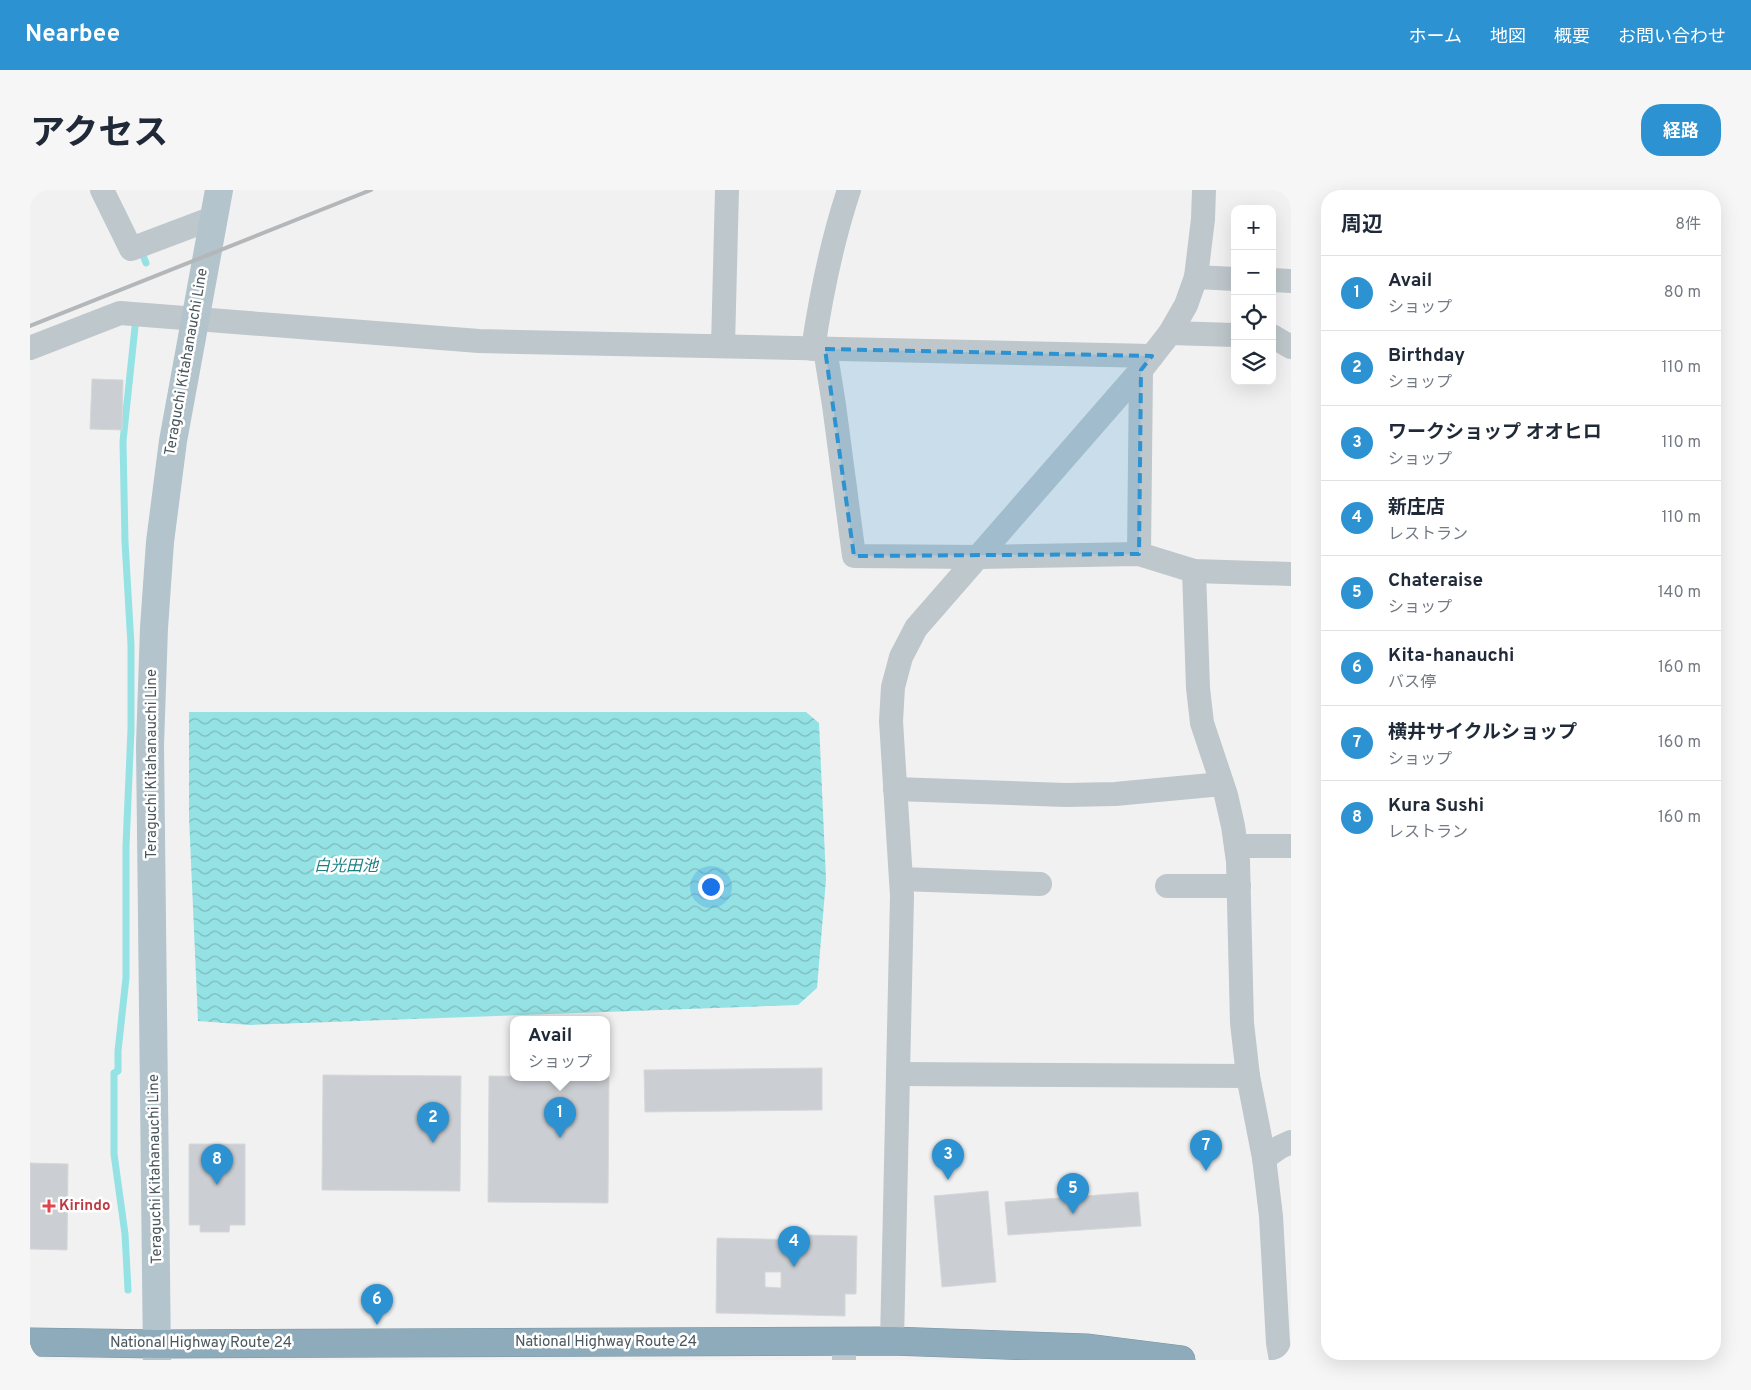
<!DOCTYPE html>
<html lang="ja">
<head>
<meta charset="utf-8">
<style>
  :root { --surface:#fff; --page:#f6f6f7; --text:#1f2937; --muted:#747a83; --line:#e0e1e3; --accent:#2c92d1 }
  body { margin:0; font-family:Overpass,"Noto Sans JP",sans-serif; background:var(--page); color:var(--text) }
  .controls { position:absolute; right:15px; top:15px; display:grid; overflow:hidden; border-radius:10px; box-shadow:0 5px 20px #0002 }
  .controls button { width:45px; height:45px; display:grid; place-items:center; padding:0; border:0; border-bottom:1px solid var(--line); background:var(--surface); color:var(--text); font:25px sans-serif }
  .you { position:absolute; left:680px; top:696px; width:18px; height:18px; margin:-12px; border:4px solid #fff; border-radius:50%; background:#1a73e8; box-shadow:0 0 0 8px #1a73e833 }
  .badge { display:grid; place-items:center; width:32px; height:32px; border-radius:50%; background:var(--accent); color:#fff; font-size:16px; font-weight:700 }
  .pin { position:absolute; translate:-50% -41px; filter:drop-shadow(0 1px 2px #0008) }
  .pin::after { content:''; position:absolute; top:26px; width:18px; height:15px; background:inherit; clip-path:polygon(0 0,100% 0,50% 100%) }
  .popup { position:absolute; left:480px; top:826px; width:100px; height:65px; box-sizing:border-box; display:grid; place-content:center; border-radius:10px; background:var(--surface); filter:drop-shadow(0 1px 4px #0005); font-size:16px; white-space:nowrap; color:var(--muted) }
  .popup b { font-size:19px; color:var(--text) }
  .popup::after { content:''; position:absolute; left:50%; top:100%; margin-left:-10px; border:10px solid transparent; border-top-color:var(--surface) }
  .list { margin:0; padding:0; list-style:none }
  h2 { display:flex; justify-content:space-between; align-items:center; height:65px; margin:0; padding:0 20px; font-size:21px }
  h2 small { font-size:16px; font-weight:400; color:var(--muted) }
  .list li { display:grid; grid-template-columns:32px 1fr auto; gap:15px; align-items:center; box-sizing:border-box; height:75px; padding:0 20px; border-top:1px solid var(--line) }
  .list b { display:block; font-size:19px; white-space:nowrap }
  .list p { margin:0; font-size:16px; white-space:nowrap; color:var(--muted) }
  .list em { font-size:16px; font-style:normal; color:var(--muted) }
  .icon { flex:none; width:28px; height:28px; fill:none; stroke:currentColor; stroke-width:2; stroke-linecap:round; stroke-linejoin:round }
  .map { position:relative; flex:none; width:1261px; height:1170px; overflow:hidden; border-radius:20px }
  header { display:flex; align-items:center; gap:30px; box-sizing:border-box; height:70px; padding:0 25px; background:var(--accent); color:#fff }
  header strong { font-size:24px }
  nav { display:flex; gap:28px; margin-inline-start:auto; font-size:18px }
  .intro { display:flex; align-items:center; justify-content:space-between; box-sizing:border-box; height:120px; padding:0 30px }
  h1 { margin:0; font-size:35px }
  .button { padding:12px 22px; border-radius:20px; background:var(--accent); color:#fff; font-size:18px; font-weight:700 }
  main { display:flex; gap:30px; padding:0 30px }
  aside { flex:1; background:var(--surface); border-radius:20px; box-shadow:0 5px 20px #0002 }
  .map>svg:first-child { display:block }
  .water { fill:url(#water-waves) }
  .lines { fill:none; stroke-linecap:round; stroke-linejoin:round }
  .stream { stroke:#95e2e4; stroke-width:7 }
  .building { fill:#cbced2; stroke:#d5d8db; fill-rule:evenodd }
  .highway-casing { stroke:#7996a5; stroke-width:29 }
  .minor { stroke:#bec7cb; stroke-width:24 }
  .major { stroke:#b3c4cc; stroke-width:28 }
  .highway { stroke:#8dabba; stroke-width:28 }
  .rail { stroke:#b3b7ba; stroke-width:4 }
  .marked { fill:#2c92d1; fill-opacity:0.2; stroke:#2c92d1; stroke-width:4; stroke-dasharray:10 6; stroke-linejoin:round }
  .health-dot { fill:#e0444e; stroke:#fff; stroke-width:2 }
  .labels { text-anchor:middle; dominant-baseline:central; stroke-width:5; stroke-linejoin:round; paint-order:stroke }
  .street-label { font-size:15px; fill:#4a575c; stroke:#fff }
  .health-label { font-size:15px; font-weight:bold; fill:#be3a42; stroke:#fff; text-anchor:start }
  .water-label { font-size:16px; font-style:italic; fill:#197f82; stroke:#fff }
</style>
</head>
<body>
<header>
<strong>Nearbee</strong>
<nav><a>ホーム</a><a>地図</a><a>概要</a><a>お問い合わせ</a></nav>
</header>
<div class="intro"><h1>アクセス</h1><a class="button">経路</a></div>
<main>
<div class="map">
<svg width="1261" height="1170" viewBox="0 0 1261 1170">
  <defs>
    <pattern id="water-waves" width="16" height="10" patternUnits="userSpaceOnUse" patternTransform="scale(1.25)"><rect width="16" height="10" fill="#95e2e4"/><path d="M0 5q4-4 8 0t8 0" fill="none" stroke="#7cbabc"/></pattern>
  </defs>
  <rect width="100%" height="100%" fill="#f2f1f1"/>
  <!-- water -->
  <polygon class="water" points="159,522 776,522 789,533 796,689 787,798 768,815 220,835 168,831 159,627"/>
  <g class="lines">
    <!-- stream -->
    <g class="stream">
      <polyline points="112,63 116,73"/>
      <polyline points="98,1100 95,1044 84,964 84,883 88,881 88,861 96,788 96,656 101,539 101,455 95,352 93,251 105,137"/>
    </g>
  </g>
  <!-- building -->
  <g class="building">
    <polygon points="62,189 93,190 92,240 60,239"/>
    <polygon points="792,878 792,920 615,922 614,880"/>
    <polygon points="293,885 431,886 430,1001 292,1000"/>
    <polygon points="459,886 579,887 578,1013 458,1012"/>
    <polygon points="159,954 215,954 215,1035 200,1035 199,1042 170,1042 170,1035 159,1035"/>
    <polygon points="0,973 38,974 37,1060 0,1059"/>
    <polygon points="958,1001 966,1092 912,1097 904,1006"/>
    <polygon points="1108,1002 1111,1036 978,1045 975,1012"/>
    <path d="M777,1045L827,1046L826,1104H815V1126L686,1123L687,1048L777,1050ZM735,1082H751V1098L735,1097Z"/>
  </g>
  <g class="lines">
    <defs>
      <polyline id="highway" points="0,1152 128,1154 862,1151 1056,1158 1151,1170"/>
    </defs>
    <!-- highway casing -->
    <use href="#highway" class="highway-casing"/>
    <!-- minor -->
    <g class="minor">
      <polyline points="72,0 101,59 183,28"/>
      <polyline points="1166,87 1205,89"/>
      <polyline points="1242,90 1261,91"/>
      <polyline points="1140,143 1205,145"/>
      <polyline points="1242,146 1261,157"/>
      <polyline points="693,156 697,0"/>
      <polyline points="0,158 90,123 449,151 1122,166"/>
      <path d="M783,159C791,105 802,51 819,0"/>
      <polyline points="795,159 804,215 824,366 950,367 1109,364 1164,381 1261,384"/>
      <polyline points="1109,364 1111,180"/>
      <polyline points="1164,381 1168,498 1172,533 1196,605 1203,636 1208,671 1212,833 1218,886 1234,968 1241,1026 1248,1153 1251,1170"/>
      <polyline points="865,599 1036,605 1085,604 1192,594"/>
      <polyline points="1206,656 1261,656"/>
      <polyline points="871,689 1010,694"/>
      <polyline points="1137,696 1209,696"/>
      <polyline points="868,884 1218,886"/>
      <polyline points="1234,968 1250,957 1261,952"/>
      <polyline points="862,1151 872,706 861,531 863,497 871,467 886,438 1111,180 1140,143 1156,115 1166,87 1173,29 1174,0"/>
      <polyline points="814,1152 814,1170"/>
    </g>
    <!-- major -->
    <polyline class="major" points="127,1170 120,555 124,438 130,352 143,251 189,0"/>
    <!-- highway -->
    <use href="#highway" class="highway"/>
    <!-- rail -->
    <polyline class="rail" points="0,136 341,0"/>
  </g>
  <!-- marked area -->
  <path class="marked" d="M795,159L1122,166L1111,180L1109,364L824,366Z"/>
  <!-- markers -->
  <path class="health-dot" d="M16.5 1008.5h5v5h5v5h-5v5h-5v-5h-5v-5h5z"/>
  <g class="labels">
    <!-- street labels -->
    <g class="street-label">
      <text transform="translate(157 172) rotate(-80)">Teraguchi Kitahanauchi Line</text>
      <text transform="translate(122 574) rotate(-90)">Teraguchi Kitahanauchi Line</text>
      <text transform="translate(126 979) rotate(-91)">Teraguchi Kitahanauchi Line</text>
      <text x="576" y="1152">National Highway Route 24</text>
      <text x="171" y="1153">National Highway Route 24</text>
    </g>
    <!-- health labels -->
    <g class="health-label">
      <text x="29" y="1016">Kirindo</text>
    </g>
    <!-- water labels -->
    <g class="water-label">
      <text x="316" y="677">白光田池</text>
    </g>
  </g>
</svg>
<div class="controls">
<button>+</button>
<button>−</button>
<button><svg class="icon" aria-label="locate" viewBox="0 0 24 24"><circle cx="12" cy="12" r="6"/><path d="M12 2v4M12 18v4M2 12h4M18 12h4"/></svg></button>
<button><svg class="icon" aria-label="layers" viewBox="0 0 24 24"><path d="M12 4l9 5-9 5-9-5zM3 14l9 5 9-5"/></svg></button>
</div>
<div class="you"></div>
<div class="pin badge" style="left:530px;top:948px">1</div>
<div class="popup"><b>Avail</b>ショップ</div>
<div class="pin badge" style="left:403px;top:953px">2</div>
<div class="pin badge" style="left:918px;top:990px">3</div>
<div class="pin badge" style="left:764px;top:1077px">4</div>
<div class="pin badge" style="left:1043px;top:1024px">5</div>
<div class="pin badge" style="left:347px;top:1135px">6</div>
<div class="pin badge" style="left:1176px;top:981px">7</div>
<div class="pin badge" style="left:187px;top:995px">8</div>
</div>
<aside>
<h2>周辺<small>8件</small></h2>
<ul class="list">
<li><span class="badge">1</span><div><b>Avail</b><p>ショップ</p></div><em>80 m</em></li>
<li><span class="badge">2</span><div><b>Birthday</b><p>ショップ</p></div><em>110 m</em></li>
<li><span class="badge">3</span><div><b>ワークショップ オオヒロ</b><p>ショップ</p></div><em>110 m</em></li>
<li><span class="badge">4</span><div><b>新庄店</b><p>レストラン</p></div><em>110 m</em></li>
<li><span class="badge">5</span><div><b>Chateraise</b><p>ショップ</p></div><em>140 m</em></li>
<li><span class="badge">6</span><div><b>Kita-hanauchi</b><p>バス停</p></div><em>160 m</em></li>
<li><span class="badge">7</span><div><b>横井サイクルショップ</b><p>ショップ</p></div><em>160 m</em></li>
<li><span class="badge">8</span><div><b>Kura Sushi</b><p>レストラン</p></div><em>160 m</em></li>
</ul>
</aside>
</main>
</body>
</html>
